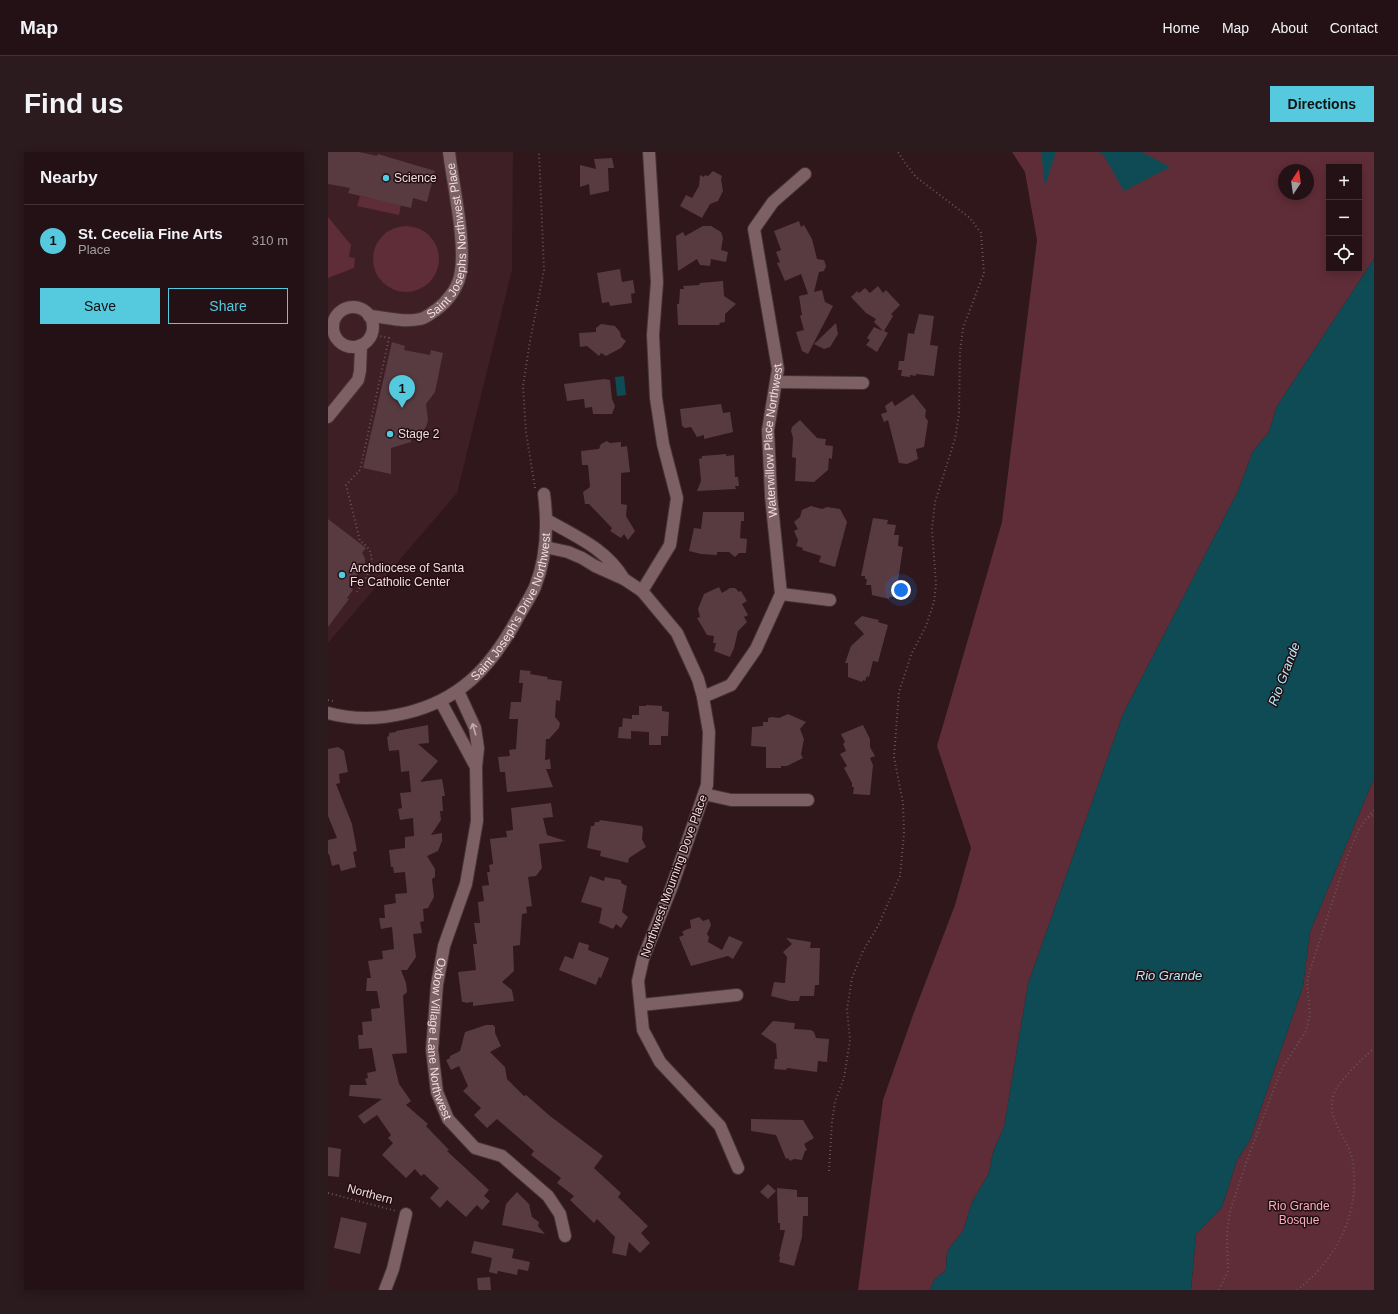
<!DOCTYPE html>
<html lang="en">
<head>
<meta charset="utf-8">
<style>
  :root { --surface:#231115; --page:#2b1a1e; --text:#f1f3f6; --muted:#a39da0; --line:#403134; --accent:#55cadf }
  body { margin:0; font-family:Helvetica,sans-serif; background:var(--page); color:var(--text) }
  .controls { position:absolute; right:12px; top:12px; display:grid; overflow:hidden; border-radius:0px; box-shadow:0 2px 10px #0003 }
  .controls button { width:36px; height:36px; display:grid; place-items:center; padding:0; border:0; border-bottom:1px solid var(--line); background:var(--surface); color:var(--text); font:20px sans-serif }
  .compass { position:absolute; left:950px; top:12px; width:36px; height:36px; border-radius:50%; background:var(--surface); box-shadow:0 2px 10px #0003; rotate:13deg }
  .you { position:absolute; left:573px; top:438px; width:14px; height:14px; margin:-10px; border:3px solid #fff; border-radius:50%; background:#1a73e8; box-shadow:0 0 0 6px #1a73e833 }
  .badge { display:grid; place-items:center; width:26px; height:26px; border-radius:50%; background:var(--accent); color:#111; font-size:13px; font-weight:700 }
  .pin { position:absolute; translate:-50% -33px; filter:drop-shadow(0 1px 2px #0008) }
  .pin::after { content:''; position:absolute; top:21px; width:14px; height:12px; background:inherit; clip-path:polygon(0 0,100% 0,50% 100%) }
  .list { margin:0; padding:0; list-style:none }
  h2 { display:flex; justify-content:space-between; align-items:center; height:52px; margin:0; padding:0 16px; font-size:17px }
  h2 small { font-size:13px; font-weight:400; color:var(--muted) }
  .list li { display:grid; grid-template-columns:26px 1fr auto; gap:12px; align-items:center; box-sizing:border-box; height:72px; padding:0 16px; border-top:1px solid var(--line) }
  .list b { display:block; font-size:15px; white-space:nowrap }
  .list p { margin:0; font-size:13px; white-space:nowrap; color:var(--muted) }
  .list em { font-size:13px; font-style:normal; color:var(--muted) }
  .actions { display:flex; gap:8px; padding:12px 16px }
  .actions a { flex:1; padding:9px 0; border:1px solid var(--accent); border-radius:0px; text-align:center; font-size:14px; color:var(--accent) }
  .actions .main { background:var(--accent); color:#111 }
  .icon { flex:none; width:22px; height:22px; fill:none; stroke:currentColor; stroke-width:2; stroke-linecap:round; stroke-linejoin:round }
  .map { position:relative; flex:none; width:1046px; height:1138px; overflow:hidden; border-radius:0px }
  header { display:flex; align-items:center; gap:24px; box-sizing:border-box; height:56px; padding:0 20px; background:var(--surface); border-bottom:1px solid var(--line) }
  header strong { font-size:19px }
  nav { display:flex; gap:22px; margin-inline-start:auto; font-size:14px }
  .intro { display:flex; align-items:center; justify-content:space-between; box-sizing:border-box; height:96px; padding:0 24px }
  h1 { margin:0; font-size:28px }
  .button { padding:10px 18px; border-radius:0px; background:var(--accent); color:#111; font-size:14px; font-weight:700 }
  main { display:flex; gap:24px; padding:0 24px }
  aside { flex:1; background:var(--surface); border-radius:0px; box-shadow:0 2px 10px #0003 }
  .map>svg:first-child { display:block }
  .built { fill:#3e1f25 }
  .green { fill:#5f2d37; fill-rule:evenodd }
  .water { fill:#0e4b55 }
  .building { fill:#573b40 }
  .lines { fill:none; stroke-linecap:round; stroke-linejoin:round }
  .minor-casing { stroke:#463337; stroke-width:14 }
  .path { stroke:#6a5458; stroke-width:2; stroke-dasharray:1 3; stroke-linecap:butt }
  .minor { stroke:#7d6064; stroke-width:12 }
  .oneway { stroke:#c1abae }
  .poi-dot { fill:#55cadf; stroke:#250e13; stroke-width:1.5 }
  .labels { text-anchor:middle; dominant-baseline:central; stroke-width:3; stroke-linejoin:round; paint-order:stroke }
  .poi-label { font-size:12px; fill:#efdde0; stroke:#250e13; text-anchor:start }
  .street-label { font-size:12px; fill:#efdde0; stroke:#250e13 }
  .park-label { font-size:12px; fill:#f7b0bb; stroke:#250e13 }
  .water-label { font-size:13px; font-style:italic; fill:#afecf8; stroke:#250e13 }
</style>
</head>
<body>
<header>
<strong>Map</strong>
<nav><a>Home</a><a>Map</a><a>About</a><a>Contact</a></nav>
</header>
<div class="intro"><h1>Find us</h1><a class="button">Directions</a></div>
<main>
<aside>
<h2>Nearby<small></small></h2>
<ul class="list">
<li><span class="badge">1</span><div><b>St. Cecelia Fine Arts</b><p>Place</p></div><em>310 m</em></li>
</ul>
<div class="actions"><a class="main">Save</a><a>Share</a></div>
</aside>
<div class="map">
<svg width="1046" height="1138" viewBox="0 0 1046 1138">
  <rect width="100%" height="100%" fill="#2f171c"/>
  <!-- built -->
  <polygon class="built" points="0,0 185,0 184,118 129,341 0,491"/>
  <!-- green -->
  <g class="green">
    <path d="M684,0H1046V107L949,254L941,280L925,299L910,339L795,562L700,832L676,975L665,1000L661,1021L644,1050L635,1079L619,1099L618,1118L606,1128L602,1138H530L555,948L585,863L627,753L643,696L609,594L674,370L709,88L697,20ZM1001,15H1031V117H1001ZM956,18H980V42H956Z"/>
    <polygon points="32,44 73,53 71,63 29,54"/>
    <polygon points="0,65 23,93 21,105 27,106 26,116 0,126"/>
    <circle cx="78" cy="107" r="33"/>
    <polygon points="1046,626 1046,1138 863,1138 868,1082 894,1055 909,1008 922,988 975,834 982,780"/>
  </g>
  <!-- water -->
  <g class="water">
    <polygon points="713,0 728,0 717,34"/>
    <polygon points="770,0 814,0 842,15 796,39 775,2"/>
    <polygon points="1046,107 1046,626 982,780 975,834 922,988 909,1008 894,1055 868,1082 863,1138 602,1138 606,1128 618,1118 619,1099 635,1079 644,1050 661,1021 665,1000 676,975 700,832 795,562 910,339 925,299 941,280 949,254"/>
    <polygon points="296,224 298,243 289,244 287,225"/>
  </g>
  <!-- building -->
  <g class="building">
    <polygon points="0,0 31,0 49,4 50,2 107,19 99,50 85,46 83,56 20,41 22,36 0,32"/>
    <polygon points="284,6 286,16 280,16 281,39 262,43 261,32 252,35 252,13 268,17 266,7"/>
    <polygon points="385,19 394,24 393,27 395,39 390,49 382,52 374,66 352,54 358,43 364,46 371,34 372,23 376,25 377,23 380,24"/>
    <polygon points="471,69 473,75 476,73 484,87 489,107 496,108 498,114 496,119 491,120 486,140 494,138 497,150 505,154 480,202 474,199 468,180 476,178 472,164 474,163 471,144 480,142 473,122 457,129 449,111 452,110 448,100 453,98 446,79"/>
    <polygon points="375,74 383,74 393,80 395,86 393,98 400,100 398,110 383,107 382,114 372,113 369,107 350,119 348,84 355,80 357,84"/>
    <polygon points="292,117 294,130 305,128 307,141 303,142 304,151 282,154 281,150 274,151 269,121"/>
    <polygon points="395,129 396,144 408,152 397,162 397,170 392,171 391,173 350,173 349,152 351,152 352,137 356,137 355,134 371,133 372,131"/>
    <polygon points="550,134 555,141 558,138 572,153 563,162 565,164 556,179 560,181 549,200 538,193 542,188 539,186 546,175 555,179 546,170 548,167 538,161 523,145 529,139 531,141 537,136 542,141"/>
    <polygon points="591,162 606,164 602,193 610,194 606,224 588,222 588,224 582,223 582,225 573,224 574,218 570,218 571,209 576,209 580,181 586,182"/>
    <polygon points="508,171 510,182 502,195 496,197 486,192"/>
    <polygon points="273,172 287,174 292,180 293,185 298,189 293,196 278,204 273,201 271,204 259,194 252,195 251,181 268,180 268,176"/>
    <polygon points="64,190 77,194 76,198 102,203 103,198 115,201 107,240 98,252 100,268 98,275 94,280 83,288 83,290 63,296 63,322 35,316"/>
    <polygon points="276,227 282,228 284,247 287,254 284,262 265,262 264,255 257,256 256,247 239,249 236,232"/>
    <polygon points="585,242 598,258 597,265 600,269 596,295 588,297 590,307 579,312 571,311 560,268 556,270 553,262 559,260 557,254 564,249 567,254"/>
    <polygon points="393,252 395,261 402,260 405,280 376,287 376,283 369,285 363,275 357,276 354,274 352,257"/>
    <polygon points="472,268 489,286 498,287 497,293 505,294 504,307 501,306 500,318 486,330 467,329 468,306 464,305 465,286 463,279 464,275"/>
    <polygon points="279,289 282,291 293,290 293,295 299,294 302,320 293,321 293,352 299,353 298,364 307,379 300,388 296,382 293,386 282,379 284,376 261,352 257,352 255,340 262,335 260,313 254,313 253,299 271,297 273,292"/>
    <polygon points="398,302 398,304 406,303 407,325 410,325 411,334 407,334 408,337 369,339 373,329 371,307 374,306 374,304"/>
    <polygon points="483,354 494,357 499,355 512,357 519,370 507,415 491,410 493,404 474,398 475,396 468,394 470,388 466,379 470,377 466,370 472,365 474,358"/>
    <polygon points="375,360 416,360 416,369 413,369 412,386 419,387 418,401 411,401 407,405 401,400 389,400 389,403 373,402 361,399 366,376 373,377"/>
    <polygon points="545,366 560,368 559,372 568,373 566,383 571,383 570,394 575,395 569,436 568,436 567,445 561,445 561,447 544,443 543,433 538,433 539,427 537,427 537,424 533,424"/>
    <polygon points="0,367 38,396 34,401 37,406 37,412 21,434 25,438 19,446 21,447 0,475"/>
    <polygon points="391,435 394,441 402,436 407,436 411,440 413,439 419,449 414,452 420,463 416,465 419,470 410,479 406,496 402,505 386,499 388,491 385,491 386,484 379,483 369,466 372,465 370,457 376,442"/>
    <polygon points="534,464 551,468 550,470 560,473 550,510 545,509 541,525 539,524 537,529 535,528 534,530 520,525 520,511 517,511 523,494 536,482 526,471"/>
    <polygon points="192,518 203,519 202,522 220,525 219,527 234,529 232,549 228,548 227,565 232,571 231,576 221,587 218,587 217,608 222,607 223,617 218,617 225,635 179,640 177,620 172,620 170,605 182,604 181,598 188,597 190,567 181,567 183,550 193,550 195,531 191,531"/>
    <polygon points="318,553 334,554 334,559 341,560 340,584 333,584 333,593 321,593 321,580 303,579 303,587 290,586 291,575 294,575 295,566 304,567 304,563 311,563 311,554 318,554"/>
    <polygon points="460,562 478,570 472,577 476,587 473,602 475,606 459,614 453,614 453,616 438,616 438,595 423,594 424,575 435,574 435,570 440,570 440,566 444,565 451,566"/>
    <polygon points="100,573 101,591 90,592 110,609 92,630 114,627 117,644 114,644 115,659 112,659 113,668 103,683 114,681 114,689 110,699 99,704 107,717 107,725 104,727 106,745 100,756 95,757 96,769 92,770 94,781 85,782 88,805 79,818 73,818 78,831 79,840 75,844 79,901 64,902 71,932 83,949 78,953 100,972 98,974 121,998 119,999 161,1038 156,1044 162,1049 154,1058 149,1053 138,1065 119,1048 112,1056 102,1046 111,1036 96,1022 93,1024 87,1017 78,1026 54,1003 65,991 60,986 63,983 49,963 36,972 30,964 54,947 21,944 22,933 39,933 37,927 40,926 39,921 48,919 44,896 31,897 30,883 35,883 34,870 44,869 43,857 52,856 49,839 38,839 39,826 43,826 40,809 55,807 54,799 66,797 64,775 53,777 51,766 57,766 56,753 68,751 67,742 79,741 77,720 66,721 65,715 63,715 61,698 77,696 77,685 86,684 85,666 72,668 70,657 74,656 72,641 83,640 81,619 73,620 71,598 61,599 59,585 61,584 61,581 68,580 68,579"/>
    <polygon points="535,573 542,587 542,595 547,604 542,606 545,613 542,643 525,642 526,635 524,635 524,631 516,616 519,614 512,602 518,599 515,592 517,590 513,582"/>
    <polygon points="10,595 16,599 20,620 11,622 12,631 8,632 24,672 29,699 25,700 28,715 13,719 11,712 4,714 1,702 0,702 0,688 9,686 0,664 0,597"/>
    <polygon points="223,651 225,665 215,666 219,683 238,689 211,692 214,716 208,724 200,725 204,754 198,755 199,761 194,762 192,793 185,794 186,819 174,830 184,838 186,849 145,854 145,850 137,851 137,850 134,850 130,820 148,818 145,792 149,792 146,771 152,771 150,750 156,749 154,734 161,733 159,720 162,720 161,713 165,712 162,687 179,685 178,679 185,678 183,656"/>
    <polygon points="272,668 314,674 315,677 314,687 318,695 301,706 300,711 272,704 273,699 259,696 263,674 266,674 267,670 271,670"/>
    <polygon points="262,724 276,729 277,725 293,728 293,731 299,734 294,760 300,765 293,776 288,772 285,777 271,771 274,756 253,750"/>
    <polygon points="371,765 375,769 381,767 383,773 379,782 381,785 380,790 394,798 401,784 415,790 405,807 400,804 363,814 351,785 356,783 354,780 357,778 363,776 362,768"/>
    <polygon points="458,786 483,790 482,796 492,796 491,833 487,833 486,844 472,844 471,849 462,849 443,844 446,830 457,831 459,805 455,800 464,792"/>
    <polygon points="251,790 261,793 260,798 281,806 273,826 271,825 268,833 231,818 237,804 245,807"/>
    <polygon points="445,869 467,871 466,877 483,878 486,880 488,886 501,887 499,910 490,909 489,920 459,916 458,918 446,917 447,907 449,907 448,892 433,882"/>
    <polygon points="158,873 165,873 167,875 167,881 173,894 162,900 177,915 179,927 196,944 198,943 222,964 275,1004 266,1016 293,1041 290,1045 320,1074 313,1081 322,1091 312,1101 301,1090 298,1104 284,1101 287,1085 269,1067 266,1071 242,1048 246,1044 229,1031 233,1026 203,1003 206,999 169,967 159,976 146,963 153,956 135,939 140,934 131,914 123,918 118,908 122,906 122,904 132,899 137,880"/>
    <polygon points="423,967 475,968 486,986 476,992 479,998 477,999 474,1008 466,1007 462,1009 460,1006 458,1007 448,983 423,979"/>
    <polygon points="0,995 13,997 11,1025 0,1024"/>
    <polygon points="440,1032 448,1039 440,1047 432,1040"/>
    <polygon points="449,1036 469,1038 469,1045 480,1045 480,1064 475,1064 474,1085 466,1114 451,1110 452,1105 451,1104 457,1078 452,1078 452,1071 450,1071"/>
    <polygon points="189,1040 201,1052 204,1065 211,1070 210,1074 217,1082 174,1073 178,1052"/>
    <polygon points="13,1065 39,1071 32,1102 6,1096"/>
    <polygon points="146,1089 186,1097 184,1106 202,1110 200,1119 190,1117 189,1123 170,1119 169,1122 161,1120 164,1106 143,1101"/>
    <polygon points="162,1125 163,1138 150,1138 149,1126"/>
  </g>
  <g class="lines">
    <defs>
      <g id="minor">
        <circle cx="25" cy="175" r="20"/>
        <path id="s1" d="M41,164C59,165 74,171 92,167C98,166 103,161 108,158C119,150 129,137 132,124C139,93 125,33 121,0"/>
        <polyline points="448,230 535,231"/>
        <polyline points="0,265 30,228 32,219 33,193"/>
        <path d="M217,395L240,400L254,406L267,414L296,427C278,397 249,385 219,368"/>
        <polyline points="296,427 314,439 349,481 370,527 375,545 381,580 379,633 344,734 315,807 310,829 315,878 332,910 392,974 410,1016"/>
        <polyline points="314,439 342,393 349,346 335,292 328,246 325,183 329,130 321,0"/>
        <polyline points="453,442 502,448"/>
        <path id="s2" d="M130,539L147,576L150,596L148,615L149,669L138,732L116,794L109,833L104,898L109,940L120,967L147,996L174,1004L220,1044L232,1062L237,1084"/>
        <path id="s3" d="M375,545L403,533L428,497L453,442L443,344L440,278L450,217L426,77L445,50L477,22"/>
        <polyline points="113,550 148,615"/>
        <path id="s4" d="M0,561C25,568 53,567 78,561C132,548 162,516 188,469C194,458 202,446 207,435C219,405 220,373 216,342"/>
        <polyline points="376,642 403,648 480,648"/>
        <polyline points="313,853 409,843"/>
        <polyline points="57,1138 65,1117 78,1062"/>
      </g>
    </defs>
    <!-- minor casing -->
    <use href="#minor" class="minor-casing"/>
    <!-- path -->
    <g class="path">
      <polyline points="207,336 198,280 195,234 202,189 216,118 211,0"/>
      <path d="M29,440C40,423 54,403 32,389L18,333L32,318L61,186L51,184"/>
      <polyline points="0,548 5,549"/>
      <polyline points="1040,665 1046,658"/>
      <polyline points="501,1019 504,970 507,950 516,926 522,888 519,857 524,826 535,799 550,774 572,724 576,681 575,651 566,605 571,540 583,503 598,474 606,450 608,432 604,377 607,350 627,287 631,262 632,200 635,176 656,121 653,81 642,66 588,25 577,11 570,0"/>
      <polyline points="0,1041 68,1059"/>
      <polyline points="891,1138 900,1119 899,1082 902,1059 918,1011 953,918 978,879 982,862 979,831 982,818 1019,705 1031,677 1039,666 1046,663"/>
      <path d="M969,1138C1004,1111 1028,1070 1026,1026C1026,1017 1025,1007 1022,999C1014,980 1000,966 1005,945C1009,929 1034,908 1046,896"/>
    </g>
    <!-- minor -->
    <use href="#minor" class="minor"/>
  </g>
  <!-- one-way arrows -->
  <defs><path id="oneway-shaft" d="M-6 0H5M1.5-3L5.5 0L1.5 3" fill="none" stroke-width="1.6" stroke-linecap="round" stroke-linejoin="round"/></defs>
  <use class="oneway" href="#oneway-shaft" transform="translate(146 577) rotate(-106)"/>
  <!-- markers -->
  <g class="poi-dot">
    <circle cx="58" cy="26" r="4"/>
    <circle cx="62" cy="282" r="4"/>
    <circle cx="14" cy="423" r="4"/>
  </g>
  <g class="labels">
    <!-- poi labels -->
    <g class="poi-label">
      <text x="66" y="26">Science</text>
      <text x="70" y="282">Stage 2</text>
      <text x="22" y="416">Archdiocese of Santa<tspan x="22" dy="14">Fe Catholic Center</tspan></text>
    </g>
    <!-- street labels -->
    <g class="street-label">
      <text stroke="none"><textPath href="#s1" startOffset="143">Saint Josephs Northwest Place</textPath></text>
      <text stroke="none"><textPath href="#s3" startOffset="289">Waterwillow Place Northwest</textPath></text>
      <text stroke="none"><textPath href="#s4" startOffset="238">Saint Joseph's Drive Northwest</textPath></text>
      <text transform="translate(346 724) rotate(-70)">Northwest Mourning Dove Place</text>
      <text stroke="none"><textPath href="#s2" startOffset="358">Oxbow Village Lane Northwest</textPath></text>
      <text transform="translate(42 1042) rotate(15)">Northern</text>
    </g>
    <!-- park labels -->
    <g class="park-label">
      <text x="971" y="1054">Rio Grande<tspan x="971" dy="14">Bosque</tspan></text>
    </g>
    <!-- water labels -->
    <g class="water-label">
      <text transform="translate(956 522) rotate(-69)">Rio Grande</text>
      <text x="841" y="823">Rio Grande</text>
    </g>
  </g>
</svg>
<div class="controls">
<button>+</button>
<button>−</button>
<button><svg class="icon" aria-label="locate" viewBox="0 0 24 24"><circle cx="12" cy="12" r="6"/><path d="M12 2v4M12 18v4M2 12h4M18 12h4"/></svg></button>
</div>
<svg class="compass" viewBox="-18 -18 36 36"><path d="M0-13l5 13h-10z" fill="#e53935"/><path d="M0 13l5-13h-10z" fill="#a39da0"/></svg>
<div class="you"></div>
<div class="pin badge" style="left:74px;top:256px">1</div>
</div>
</main>
</body>
</html>
